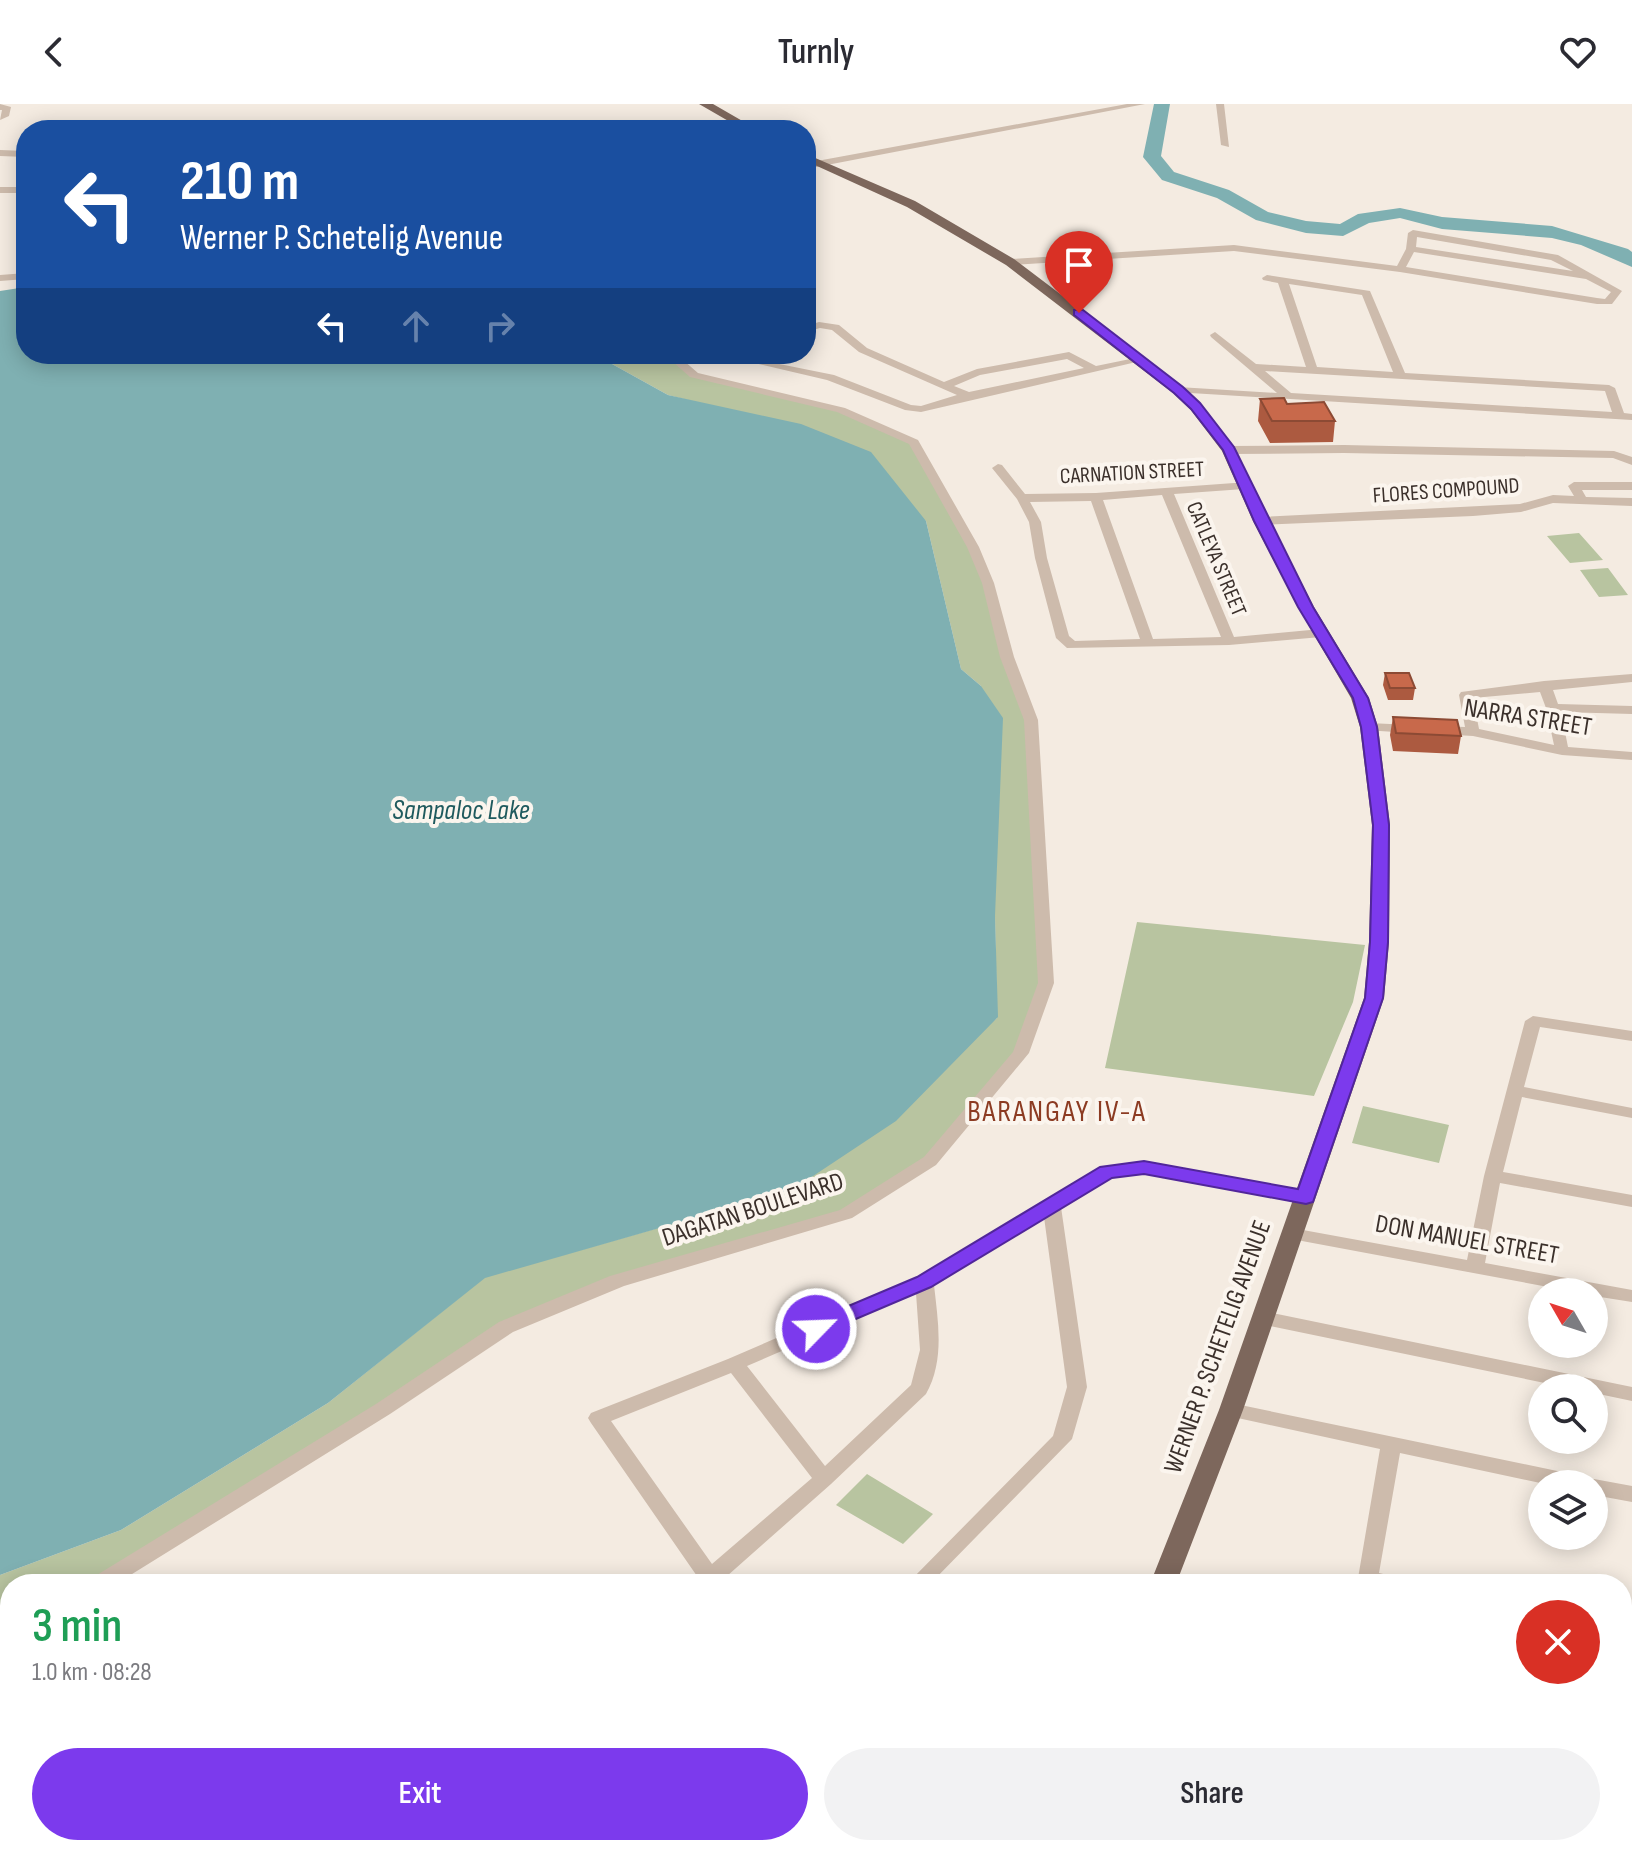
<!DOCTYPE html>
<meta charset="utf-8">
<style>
:root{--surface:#fff;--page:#f2f2f3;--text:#2b2b33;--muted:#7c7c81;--accent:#7c3aed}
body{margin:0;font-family:"Sofia Sans Condensed",sans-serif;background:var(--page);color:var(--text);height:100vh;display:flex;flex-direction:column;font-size:30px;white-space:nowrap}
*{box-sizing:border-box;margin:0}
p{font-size:26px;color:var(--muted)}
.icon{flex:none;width:44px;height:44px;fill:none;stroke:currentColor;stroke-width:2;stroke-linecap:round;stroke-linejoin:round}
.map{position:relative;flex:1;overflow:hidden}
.drawer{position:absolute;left:0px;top:1470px;width:1632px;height:282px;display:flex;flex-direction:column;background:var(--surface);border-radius:32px 32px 0 0;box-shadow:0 4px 20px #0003}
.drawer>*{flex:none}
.top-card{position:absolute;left:16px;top:16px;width:800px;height:244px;border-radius:32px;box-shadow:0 4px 20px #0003;background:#1a4fa0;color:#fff;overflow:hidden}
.needle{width:52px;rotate:309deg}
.tools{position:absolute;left:1528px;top:1174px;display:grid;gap:16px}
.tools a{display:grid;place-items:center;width:80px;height:80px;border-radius:50%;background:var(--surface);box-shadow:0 4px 20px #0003;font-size:40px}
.pin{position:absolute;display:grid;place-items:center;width:68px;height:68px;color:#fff;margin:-82px -34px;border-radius:50% 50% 50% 0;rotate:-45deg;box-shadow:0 0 8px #0007}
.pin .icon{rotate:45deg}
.me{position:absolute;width:88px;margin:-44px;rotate:66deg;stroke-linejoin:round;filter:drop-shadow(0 0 6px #0008)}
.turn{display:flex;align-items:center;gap:28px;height:168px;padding:0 32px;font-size:36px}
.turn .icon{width:104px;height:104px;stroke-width:2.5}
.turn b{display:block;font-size:56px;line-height:68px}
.lanes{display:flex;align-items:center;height:76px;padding:0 32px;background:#0003;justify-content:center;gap:40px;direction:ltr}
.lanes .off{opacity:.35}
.round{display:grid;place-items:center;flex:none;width:84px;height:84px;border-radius:42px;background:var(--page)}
.head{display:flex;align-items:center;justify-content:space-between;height:136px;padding:0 32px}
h1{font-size:48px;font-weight:600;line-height:60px;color:#1e9e55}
.primary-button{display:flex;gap:16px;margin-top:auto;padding:16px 32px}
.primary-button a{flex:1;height:92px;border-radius:48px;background:var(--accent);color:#fff;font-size:32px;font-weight:600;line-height:92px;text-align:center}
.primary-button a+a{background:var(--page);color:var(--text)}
header{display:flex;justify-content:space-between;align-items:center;height:104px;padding:0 32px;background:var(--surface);font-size:36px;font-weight:600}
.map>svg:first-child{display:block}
</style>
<header><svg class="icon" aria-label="back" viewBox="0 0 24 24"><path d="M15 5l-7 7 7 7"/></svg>Turnly<svg class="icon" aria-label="heart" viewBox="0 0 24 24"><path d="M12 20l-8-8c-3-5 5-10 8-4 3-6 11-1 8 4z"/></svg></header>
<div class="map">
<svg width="1632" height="1751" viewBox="0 0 1632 1751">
<rect width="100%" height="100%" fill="#f4ebe1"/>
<path fill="#b8c4a0" d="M594 250H669L695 271 841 306 914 338 973 443 1031 616 1046 879 1021 949 930 1057 846 1110 617 1177 506 1223 96 1480H10V1529L0 1532V1471L121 1426 328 1299 485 1173 792 1086 997 914 995 812 981 582 961 565 926 417 731 307 668 291Z
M1579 429 1603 456 1570 459 1547 432Z
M1608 464 1628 491 1599 493 1580 466Z
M1137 818 1365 841 1353 898 1314 992 1105 964Z
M1363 1002 1449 1021 1439 1059 1352 1039Z
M867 1370 933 1410 903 1440 836 1401Z"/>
<path fill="#7fb0b2" d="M26 183V250H594L668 291 801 320 871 348 926 417 961 565 981 582 1003 614 995 812 998 913 896 1017 792 1086 485 1174 328 1299 121 1426 0 1471V187Z"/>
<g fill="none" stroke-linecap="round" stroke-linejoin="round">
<path fill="#7fb0b2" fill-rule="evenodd" d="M1154 0H1170L1161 52 1174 68 1229 86 1268 108 1306 117 1340 120 1358 110 1400 104 1442 113 1552 122 1628 145 1632 148V163L1581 141 1552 134 1442 125 1400 114 1369 119 1343 132 1306 129 1256 116 1217 94 1162 76 1143 53Z"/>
<path fill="#cdbbac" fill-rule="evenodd" d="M0 0 11 3 9 12 0 16 2 6H0Z
M1127 0H1145L806 65V59Z
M1216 0H1224L1229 43 1221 41Z
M737 15 740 16V20L703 26H681Z
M0 46 26 47V53L0 52Z
M0 83H26V89H0Z
M1413 126 1558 151 1622 187 1612 200H1597L1400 168 1234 147 1010 161 1005 158 1010 155 1234 141 1397 162 1406 145 1408 129ZM1417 133 1551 156 1573 167 1416 143ZM1414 148 1586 175 1611 188 1605 195 1597 194 1406 163Z
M26 169V175L0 177V171Z
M1267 171 1370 187 1405 269 1609 281 1615 284 1624 309 1632 310V316L1174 288V284L1178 283 1277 289 1211 233 1210 231 1215 228 1256 260 1306 263 1278 179 1263 176 1262 174ZM1289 180 1362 191 1393 268 1317 263ZM1265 267 1605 287 1612 308 1291 289Z
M819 218 839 221 867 244 944 278 977 265 1069 248 1096 262 1140 253 1145 256 921 308 905 306 827 276 746 257 744 253 746 250H758L755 255 834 271 911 301 921 302 957 291 859 248 832 226 820 224 806 228V222ZM1067 255 1084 264 969 288 954 282 980 271Z
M664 250H676L698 269 845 304 918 336 979 443 994 479 1014 553 1038 616 1054 879 1029 949 936 1061 852 1114 624 1182 513 1228 390 1310 116 1480H89L92 1474 376 1300 499 1218 610 1172 840 1106 924 1053 1013 948 1038 879 1024 616 1000 553 982 479 967 443 909 340 837 308 690 273Z
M1344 341 1614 347 1632 353V361L1613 354 1344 349 1229 350 1223 346 1229 342Z
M998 360 1002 361 1025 390 1096 389 1248 378V384L1244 385 1174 390 1234 533 1321 525 1328 529 1321 533 1229 541 1067 544 1056 534 1035 454 1029 418 1017 395 992 364ZM1162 391 1221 533 1153 535 1103 396ZM1091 397 1140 535 1075 537 1069 532 1047 454 1041 418 1030 398Z
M1574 378H1632V386H1582L1586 393 1632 394V402L1553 399 1521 408 1473 412 1261 421 1255 417 1261 413 1520 400 1553 391 1574 392 1568 382Z
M1632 570V578L1553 586 1558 600 1632 602V610L1561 608 1568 643 1632 648V656L1562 651 1473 632 1438 630 1431 626 1438 622 1465 623 1459 591 1461 588 1544 577ZM1540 588 1546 604 1554 641 1479 625 1473 594Z
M1369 619 1411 621 1418 625 1411 629 1364 626 1362 623 1364 620Z
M1533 912 1632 927V937L1540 923 1524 983 1632 1004V1014L1522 993 1503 1068 1632 1091V1103L1500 1079 1485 1159 1632 1186V1198L1594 1192V1188H1575L1286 1134 1283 1130 1286 1126 1292 1124 1467 1156 1484 1072 1525 917Z
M1144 1058 1306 1087 1312 1089 1315 1093 1312 1097 1306 1099 1144 1070 1111 1072 1061 1103 1087 1283 1072 1335 930 1480H907L1053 1332 1067 1283 1044 1113 934 1181C938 1218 945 1256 926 1290L831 1380 718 1480H698L699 1475 591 1319 588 1314 591 1309 728 1255 917 1173 1101 1063ZM916 1189 920 1246 911 1281 825 1362 747 1262ZM731 1269 812 1374 712 1460 611 1317Z
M1263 1207 1632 1283V1297L1594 1289V1284H1569L1256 1219 1254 1214 1256 1209Z
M1231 1299 1581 1372 1589 1377 1594 1375 1632 1382V1398L1594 1391V1380H1545L1400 1349 1379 1469 1400 1474 1403 1480H1357L1380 1345 1224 1311 1221 1306 1224 1301Z
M1622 1520 1632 1522V1540L1622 1538Z
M10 1521V1539L0 1542V1524Z
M1622 1656 1632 1658V1676L1622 1674Z
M251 1742H286L278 1751H243Z
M498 1742H523L528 1751H503Z
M1311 1742H1335L1334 1751H1310Z"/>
<path fill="#7d675c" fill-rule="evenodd" d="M699 0H713L758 26H744Z
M806 50 915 97 1014 155 1183 283 1200 299 1236 346 1269 417 1314 503 1369 594 1378 623 1390 721 1389 838 1384 894 1243 1306 1176 1480H1150L1219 1306 1364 894 1369 838 1372 721 1360 623 1351 594 1298 503 1253 417 1222 347 1190 305 1173 289 1006 161 907 103 806 57Z
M1049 1742H1077L1073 1751H1045Z
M1107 1742H1180L1184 1751H1111Z"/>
</g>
<path fill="#ac5a40" d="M1260 295 1287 300 1335 317 1333 338 1270 339 1258 317Z
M1385 569 1415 584 1413 596H1388L1383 581Z
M1393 613 1461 632 1458 650 1393 647 1390 631Z"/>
<path fill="#c8694b" stroke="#8c4a34" stroke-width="2" d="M1284 294 1287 300 1324 298 1335 317H1272L1260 295Z
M1385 569H1409L1415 584H1390Z
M1393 613 1457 616 1461 632 1396 629Z"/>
<path fill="#7c3aed" stroke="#51269a" stroke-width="2" d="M1074 206H1083L1183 283 1200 299 1234 343 1313 503 1368 594 1377 623 1389 721 1388 838 1383 894 1313 1098 1306 1100 1144 1070 1112 1074 931 1183 816 1232 808 1230 805 1225 808 1219 917 1173 1100 1063 1144 1057 1298 1085 1365 894 1370 838 1373 721 1361 623 1353 594 1298 503 1254 417 1223 346 1191 305 1174 289 1074 211Z"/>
<g text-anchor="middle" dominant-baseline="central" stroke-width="8" stroke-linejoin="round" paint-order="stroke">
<g font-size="22" fill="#3b302b" stroke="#fbf5ee">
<text transform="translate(1132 369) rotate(-3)">CARNATION STREET</text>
<text transform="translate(1446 387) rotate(-4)">FLORES COMPOUND</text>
<text transform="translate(1216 455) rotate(67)">CATLEYA STREET</text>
</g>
<g font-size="26" fill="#3b302b" stroke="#fbf5ee">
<text transform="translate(1528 614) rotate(9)">NARRA STREET</text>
<text transform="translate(753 1106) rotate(-18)">DAGATAN BOULEVARD</text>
<text transform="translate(1467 1136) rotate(10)">DON MANUEL STREET</text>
<text transform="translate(1218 1243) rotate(-70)">WERNER P. SCHETELIG AVENUE</text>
</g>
<g font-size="28" font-style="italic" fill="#1f5a5e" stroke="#fbf5ee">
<text x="461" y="706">Sampaloc Lake</text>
</g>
<g font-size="30" letter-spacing="2" fill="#8c3b22" stroke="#fbf5ee">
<text x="1057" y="1008">BARANGAY IV-A</text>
</g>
</g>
</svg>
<div class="tools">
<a><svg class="needle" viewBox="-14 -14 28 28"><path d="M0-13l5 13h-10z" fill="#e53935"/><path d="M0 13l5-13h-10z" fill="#7c7c81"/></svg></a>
<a><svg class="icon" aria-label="search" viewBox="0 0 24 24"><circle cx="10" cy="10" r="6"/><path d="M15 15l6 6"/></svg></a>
<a><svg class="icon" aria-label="layers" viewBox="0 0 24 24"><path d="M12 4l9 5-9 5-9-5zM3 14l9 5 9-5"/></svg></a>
</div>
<div class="pin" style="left:1079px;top:209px;background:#d93025"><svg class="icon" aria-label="arrive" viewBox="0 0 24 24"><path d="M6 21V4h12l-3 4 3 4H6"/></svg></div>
<svg class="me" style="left:816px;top:1225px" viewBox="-20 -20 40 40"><circle r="17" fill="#7c3aed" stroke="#fff" stroke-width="3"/><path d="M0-11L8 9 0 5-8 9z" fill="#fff"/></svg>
<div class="top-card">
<div class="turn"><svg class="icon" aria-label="left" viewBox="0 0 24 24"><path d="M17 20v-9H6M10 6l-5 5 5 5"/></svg><div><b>210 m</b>Werner P. Schetelig Avenue</div></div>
<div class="lanes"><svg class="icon" aria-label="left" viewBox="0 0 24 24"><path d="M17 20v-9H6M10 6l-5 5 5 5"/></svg><svg class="icon off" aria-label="ahead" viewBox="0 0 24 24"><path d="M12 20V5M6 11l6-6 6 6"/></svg><svg class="icon off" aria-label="right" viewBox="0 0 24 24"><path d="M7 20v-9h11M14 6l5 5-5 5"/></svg></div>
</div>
<section class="drawer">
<div class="head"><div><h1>3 min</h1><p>1.0 km · 08:28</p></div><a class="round" style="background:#d93025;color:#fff"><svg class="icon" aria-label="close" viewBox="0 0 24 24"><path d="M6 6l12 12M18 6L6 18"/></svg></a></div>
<div class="primary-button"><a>Exit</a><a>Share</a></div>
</section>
</div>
